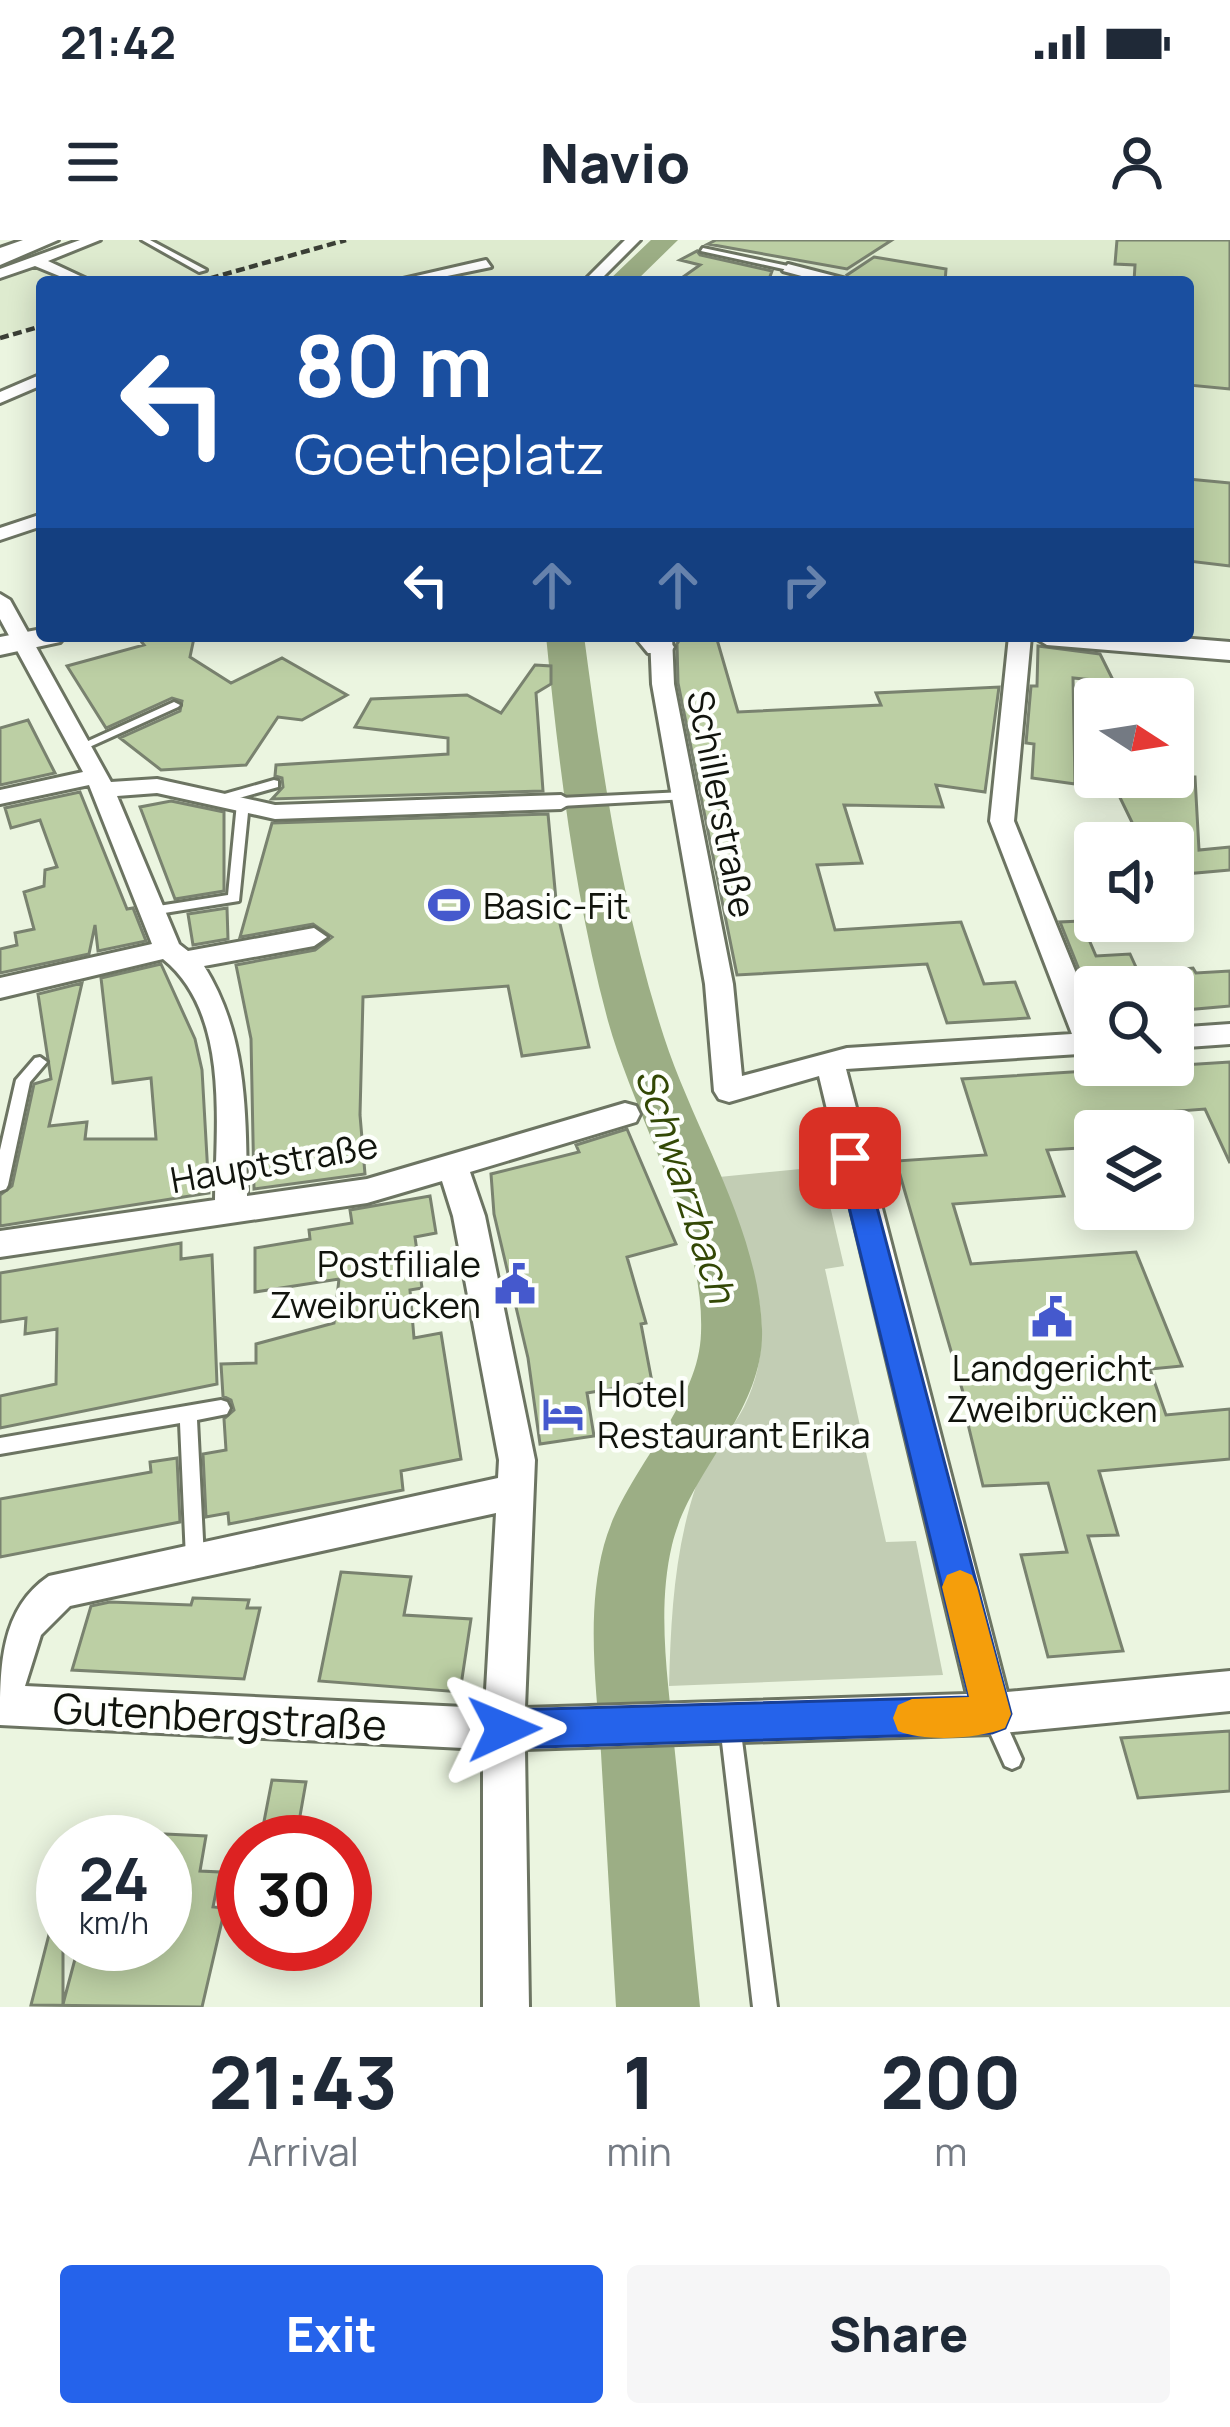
<!DOCTYPE html>
<meta charset="utf-8">
<style>
:root{--surface:#fff;--page:#f6f6f7;--text:#1f2937;--muted:#747a83;--accent:#2563eb}
body{margin:0;font-family:Manrope,sans-serif;background:var(--page);color:var(--text);height:100vh;display:flex;flex-direction:column;font-size:45px;white-space:nowrap}
*{box-sizing:border-box;margin:0}
p{font-size:39px;color:var(--muted)}
.icon{flex:none;width:66px;height:66px;fill:none;stroke:currentColor;stroke-width:2;stroke-linecap:round;stroke-linejoin:round}
.map{position:relative;height:1767px;overflow:hidden}
.details{display:flex;flex-direction:column;background:var(--surface);flex:1}
.details>*{flex:none}
.banner{position:absolute;left:36px;top:36px;width:1158px;height:366px;border-radius:12px;box-shadow:0 6px 30px #0003;background:#1a4fa0;color:#fff;overflow:hidden}
.needle{width:78px;rotate:102deg}
.controls{position:absolute;left:1074px;top:438px;display:grid;gap:24px}
.controls a{display:grid;place-items:center;width:120px;height:120px;border-radius:12px;background:var(--surface);box-shadow:0 6px 30px #0003;font-size:60px}
.speed{position:absolute;left:36px;top:1575px;display:flex;gap:24px;font-size:60px;font-weight:700;text-align:center}
.speed>*{display:grid;place-content:center;width:156px;height:156px;border-radius:50%;background:var(--surface);box-shadow:0 6px 30px #0003;line-height:1}
.speed small{font-size:30px;font-weight:400}
.speed .limit{border:18px solid #d22;background:#fff;color:#111}
.pin{position:absolute;display:grid;place-items:center;width:102px;height:102px;color:#fff;margin:-51px;border-radius:24px;box-shadow:0 6px 18px #0006}
.me{position:absolute;width:132px;margin:-66px;rotate:89deg;stroke-linejoin:round;filter:drop-shadow(0 0 9px #0008)}
.turn{display:flex;align-items:center;gap:42px;height:252px;padding:0 60px;font-size:54px}
.turn .icon{width:156px;height:156px;stroke-width:2.5}
.turn b{display:block;font-size:84px;line-height:102px}
.lanes{display:flex;align-items:center;height:114px;padding:0 60px;background:#0003;justify-content:center;gap:60px;direction:ltr}
.lanes .off{opacity:.35}
.eta{display:flex;justify-content:space-evenly;align-items:center;height:204px;text-align:center}
.eta b{font-size:72px;font-weight:800;line-height:84px}
.cta{display:flex;gap:24px;margin-top:auto;padding:24px 60px}
.cta a{flex:1;height:138px;border-radius:12px;background:var(--accent);color:#fff;font-size:48px;font-weight:800;line-height:138px;text-align:center}
.cta a+a{background:var(--page);color:var(--text)}
.status{display:flex;justify-content:space-between;align-items:center;height:84px;padding:0 60px;background:var(--surface);direction:ltr}
.status svg{height:33px;fill:currentColor}
header{display:flex;justify-content:space-between;align-items:center;height:156px;padding:0 60px;background:var(--surface);font-size:54px;font-weight:800}
.map>svg:first-child{display:block}
</style>
<div class="status"><b>21:42</b><svg viewBox="0 0 49 12"><path d="M0 12V9h3v3zM5 12V6h3v6zM10 12V3h3v9zM15 12V0h3v12zM26 1h20v11H26zM47 4h2v5h-2z"/></svg></div>
<header><svg class="icon" aria-label="menu" viewBox="0 0 24 24"><path d="M4 6h16M4 12h16M4 18h16"/></svg>Navio<svg class="icon" aria-label="person" viewBox="0 0 24 24"><circle cx="12" cy="8" r="4"/><path d="M4 21q1-7 8-7t8 7"/></svg></header>
<div class="map">
<svg width="1230" height="1767" viewBox="0 0 1230 1767">
<rect width="100%" height="100%" fill="#ebf5e0"/>
<path fill="#deebcf" d="M75 0H640L597 42H42V84L0 96V26Z
M809 0H1230V402L1142 396H1188V42H790Z"/>
<path fill="#c2cdb4" d="M821 927 844 1026 825 1029 886 1302 916 1301 943 1435 669 1446C671 1377 674 1312 696 1246 706 1217 730 1194 744 1167 784 1085 747 1015 719 937Z"/>
<g fill="none" stroke-linecap="round" stroke-linejoin="round">
<path fill="#9cae85" fill-rule="evenodd" d="M651 0H678L635 42H607Z
M546 396H584C602 531 622 667 664 797 695 892 758 987 762 1089 765 1171 690 1229 672 1305 656 1373 669 1445 675 1513 684 1598 691 1682 700 1767H616C611 1682 606 1598 601 1513 596 1445 586 1372 604 1305 624 1231 699 1167 701 1093 705 992 635 878 608 781 574 655 559 525 546 396Z"/>
</g>
<path fill="#bccfa4" stroke="#79826f" stroke-width="3" d="M716 0H892L847 29 708 4Z
M1117 0H1230V149L1188 145V42H1134L1135 25 1115 24Z
M697 11 700 15 772 31 768 42H676L700 25 680 20Z
M874 17 946 29 945 42H852L847 35Z
M1188 239 1230 243V326L1188 321Z
M682 396H716L738 472 881 465 876 453 999 447 985 552 936 545 943 567 844 565 862 623 817 625 835 690 961 682 984 744 1015 742 1029 778 947 783 927 724 737 735 678 443 677 404Z
M194 398 190 417 231 443 282 418 347 455 302 480 278 477 246 525 161 530 120 498 180 471 182 461 172 458 106 488 67 426 144 405 140 400Z
M1038 406 1100 414 1114 442 1073 438 1075 544 1032 538 1034 504 1026 503 1031 446H1037Z
M535 425 551 426V444L536 453 543 551 272 559 283 547 282 538 275 536 276 525 448 514V498L355 487 371 459 467 455 501 473Z
M28 480 55 533 0 545V488Z
M1110 537H1195L1199 610 1230 607V630L1173 635V603H1142Z
M80 552 127 669 133 668 146 701 98 711 95 685 89 714 0 733V709L17 705 15 693 34 689 24 652 44 646 45 630 57 627 40 580 11 588 5 568Z
M171 561 224 572V651L175 659 140 567Z
M548 574 557 671 589 807 522 816 508 746 363 757 360 875 365 934 254 949 251 799 236 725 315 710 332 697 313 684 240 697 272 583Z
M227 668 228 699 193 705 188 674Z
M1081 681 1096 716 1130 714 1145 747H1086L1060 682Z
M161 724 195 799 202 830 209 953 0 986V955L12 946 34 844 51 839 38 754 82 743 49 886 87 882 85 899H156L151 838 113 843 101 738Z
M1193 728 1196 733 1230 731V766L1173 771V730Z
M1230 822V923L1205 869 1139 874 1147 891H1095V907L1047 910 1064 956 953 964 971 1024 1136 1012 1182 1126 1150 1129 1166 1175 1230 1169V1219L1099 1231 1118 1295 1088 1296 1123 1411 1048 1417 1021 1315 1067 1312 1048 1243 983 1246 967 1180H971L896 921 986 915 962 839Z
M627 889 676 1004 627 1017 646 1083 641 1084 652 1142 587 1153 594 1196 540 1204 528 1118 494 974 491 934 579 912 576 905Z
M430 956 436 993 415 997 422 1048 410 1050 414 1098 441 1093 461 1219 401 1231 403 1250 229 1284 228 1273 206 1277 203 1214 226 1210 224 1179 234 1170 231 1160 223 1156 221 1124 256 1123V1104L334 1083 339 1039 255 1052V1008L310 999 309 990 352 983 350 970Z
M181 1003V1019L212 1015 217 1144 0 1188V1156L56 1144 57 1089 25 1094 26 1078 0 1082V1033Z
M177 1218 180 1282 0 1317V1259L151 1232 150 1222Z
M341 1332 411 1337 404 1375 471 1379 460 1452 319 1441Z
M193 1358 249 1360 247 1368H260L244 1439 72 1430 91 1366 110 1362 191 1365Z
M1230 1491V1551L1138 1558 1121 1498Z
M272 1540 306 1542 297 1593 262 1592Z
M165 1594 206 1596 200 1631 220 1632 213 1667 225 1668 202 1767 31 1765 55 1671 63 1672V1764L79 1704H165Z"/>
<g fill="none" stroke-linecap="round" stroke-linejoin="round">
<g stroke="#6c7462" stroke-width="6">
<path id="lane" d="M142 0H150L206 30 199 32Z
M703 8 788 26 792 28 788 30 701 11Z
M174 462 180 465 178 467 85 509H77L75 507Z
M274 540 278 541V547L225 562 219 558 221 555Z
M683 552 687 553V559L561 566 555 562 561 558Z
M243 559 249 563 239 661 152 675 147 674 145 671 152 667 228 655 237 563Z
M40 817 47 822 30 842 8 945 6 949 0 951V910L16 840 35 818Z
M221 1160 227 1162 230 1168 227 1174 197 1180 204 1319 202 1325 195 1328 188 1325 186 1319 180 1183 0 1214V1198Z
M993 1467 1000 1470 1022 1519 1019 1526 1012 1529 1005 1526 983 1477 986 1470Z
M730 1475 737 1478 740 1485 777 1767H753L720 1485 723 1478Z"/>
</g>
<g stroke="#6c7462" stroke-width="6">
<path id="street" d="M80 0H100L48 21 93 42H74L35 26 0 38V29Z
M625 0H640L598 42H583Z
M486 20 491 27 418 42H390Z
M788 24 846 39 848 42H824L783 31Z
M42 134V145L0 163V152Z
M42 274V286L0 300V288Z
M0 354 10 360 111 542 157 539 275 565 561 555 573 562 561 569 275 579 157 553 117 556 179 704 188 711 314 688 327 697 314 706 204 726C248 796 246 876 247 956L367 939 625 863 636 866 640 874 636 882 470 932 485 976 535 1220 525 1468 967 1454 819 836 729 862 719 859 714 851 705 744 652 444 650 396H672L674 444 733 744 742 836 847 808 1072 794 990 581 1009 396H1031L1014 581 1095 780V813L846 829 1007 1452 1230 1431V1471L992 1494 525 1509 529 1767H483V1509L0 1485C0 1427 0 1369 49 1336L498 1238 499 1220 453 976 442 941 367 963 0 1017V991L215 960C216 883 230 773 163 719L0 758V738L152 704 89 545 0 564V550L83 532 0 379ZM496 1273 485 1468 25 1446 41 1395 70 1366Z
M1230 784V804L1173 808V788Z"/>
</g>
<g stroke="#6c7462" stroke-width="6">
<path id="secondary" d="M42 389V396H65L60 402 0 415V397Z
M634 396H665L674 407 670 413H648Z
M1032 396H1156L1230 402V420L1047 405Z"/>
</g>
<g stroke="#6c7462" stroke-width="6">
<path id="highway" d="M23 0H58L0 25V8Z"/>
</g>
<use href="#lane" fill="#fff" fill-rule="evenodd"/>
<use href="#street" fill="#fff" fill-rule="evenodd"/>
<use href="#secondary" fill="#fff" fill-rule="evenodd"/>
<use href="#highway" fill="#fff" fill-rule="evenodd"/>
<path stroke="#3b3f36" stroke-width="4.5" stroke-dasharray="9 4.5" stroke-linecap="butt" d="M197 42 346 0
M0 98 42 86"/>
</g>
<path fill="#2563eb" stroke="#184099" stroke-width="3" d="M850 907 864 918 1011 1474 1005 1488 992 1493 504 1508 491 1502 486 1489 491 1476 504 1470 969 1457 837 918Z"/>
<path fill="#f59e0b" d="M960 1330 972 1335 977 1347 1011 1474 1005 1488C979 1499 925 1502 898 1491L893 1478 898 1465 912 1459 969 1457 942 1347 947 1335Z"/>
<defs>
<g id="stadium-bare" transform="scale(3.24)"><path d="M0-5a6.5 5 0 1 0 0 10a6.5 5 0 1 0 0-10ZM-3.5-1.8h7v3.6h-7Z" fill="#4559cd" stroke="#fdfffb" stroke-width="2.5" paint-order="stroke"/></g>
<g id="civic-bare" transform="scale(3.24)"><path d="M-.6-6.5H3V-4.5H.6V-3L4-1V1h2V6H-6V1h2V-1L-.6-3ZM-1.2 2.5V6h2.4V2.5Z" fill="#4559cd" stroke="#fdfffb" stroke-width="2.5" paint-order="stroke"/></g>
<g id="hotel-bare" transform="scale(3.24)"><path d="M-6-4.5h1.5V1H6V5H4.5V3h-9V5H-6ZM-4 0a1.8 1.8 0 1 1 3.6 0ZM.5 0V-2.5h3Q6-2.5 6 0Z" fill="#4559cd" stroke="#fdfffb" stroke-width="2.5" paint-order="stroke"/></g>
</defs>
<g fill-rule="evenodd">
<use href="#stadium-bare" x="449" y="665"/>
<use href="#civic-bare" x="515" y="1044"/>
<use href="#civic-bare" x="1052" y="1077"/>
<use href="#hotel-bare" x="563" y="1174"/>
</g>
<g text-anchor="middle" dominant-baseline="central" stroke-width="9" stroke-linejoin="round" paint-order="stroke">
<g font-size="36" fill="#11140d" stroke="#fdfffb">
<text transform="translate(722 564) rotate(79)">Schillerstraße</text>
<text transform="translate(274 922) rotate(-10)">Hauptstraße</text>
</g>
<g font-size="36" fill="#11140d" stroke="#fdfffb" text-anchor="start">
<text x="483" y="665">Basic-Fit</text>
<text x="481" y="1023" text-anchor="end">Postfiliale<tspan x="481" dy="41">Zweibrücken</tspan></text>
<text x="1052" y="1127" text-anchor="middle">Landgericht<tspan x="1052" dy="41">Zweibrücken</tspan></text>
<text x="597" y="1153">Hotel<tspan x="597" dy="41">Restaurant Erika</tspan></text>
</g>
<g font-size="39" font-style="italic" fill="#334805" stroke="#fdfffb">
<text transform="translate(687 945) rotate(72)">Schwarzbach</text>
</g>
<g font-size="42" fill="#11140d" stroke="#fdfffb">
<text transform="translate(220 1476) rotate(3)">Gutenbergstraße</text>
</g>
</g>
</svg>
<div class="controls">
<a><svg class="needle" viewBox="-14 -14 28 28"><path d="M0-13l5 13h-10z" fill="#e53935"/><path d="M0 13l5-13h-10z" fill="#747a83"/></svg></a>
<a><svg class="icon" aria-label="sound" viewBox="0 0 24 24"><path d="M4 9h4l5-4v14l-5-4H4zM17 9q2 3 0 6"/></svg></a>
<a><svg class="icon" aria-label="search" viewBox="0 0 24 24"><circle cx="10" cy="10" r="6"/><path d="M15 15l6 6"/></svg></a>
<a><svg class="icon" aria-label="layers" viewBox="0 0 24 24"><path d="M12 4l9 5-9 5-9-5zM3 14l9 5 9-5"/></svg></a>
</div>
<div class="speed"><div>24<small>km/h</small></div><div class="limit">30</div></div>
<div class="pin" style="left:850px;top:918px;background:#d93025"><svg class="icon" aria-label="arrive" viewBox="0 0 24 24"><path d="M6 21V4h12l-3 4 3 4H6"/></svg></div>
<svg class="me" style="left:504px;top:1489px" viewBox="-20 -20 40 40"><path d="M0-17L14 15 0 8-14 15z" fill="#2563eb" stroke="#fff" stroke-width="4"/></svg>
<div class="banner">
<div class="turn"><svg class="icon" aria-label="left" viewBox="0 0 24 24"><path d="M17 20v-9H6M10 6l-5 5 5 5"/></svg><div><b>80 m</b>Goetheplatz</div></div>
<div class="lanes"><svg class="icon" aria-label="left" viewBox="0 0 24 24"><path d="M17 20v-9H6M10 6l-5 5 5 5"/></svg><svg class="icon off" aria-label="ahead" viewBox="0 0 24 24"><path d="M12 20V5M6 11l6-6 6 6"/></svg><svg class="icon off" aria-label="ahead" viewBox="0 0 24 24"><path d="M12 20V5M6 11l6-6 6 6"/></svg><svg class="icon off" aria-label="right" viewBox="0 0 24 24"><path d="M7 20v-9h11M14 6l5 5-5 5"/></svg></div>
</div>
</div>
<section class="details">
<div class="eta">
<div><b>21:43</b><p>Arrival</p></div>
<div><b>1</b><p>min</p></div>
<div><b>200</b><p>m</p></div>
</div>
<div class="cta"><a>Exit</a><a>Share</a></div>
</section>
